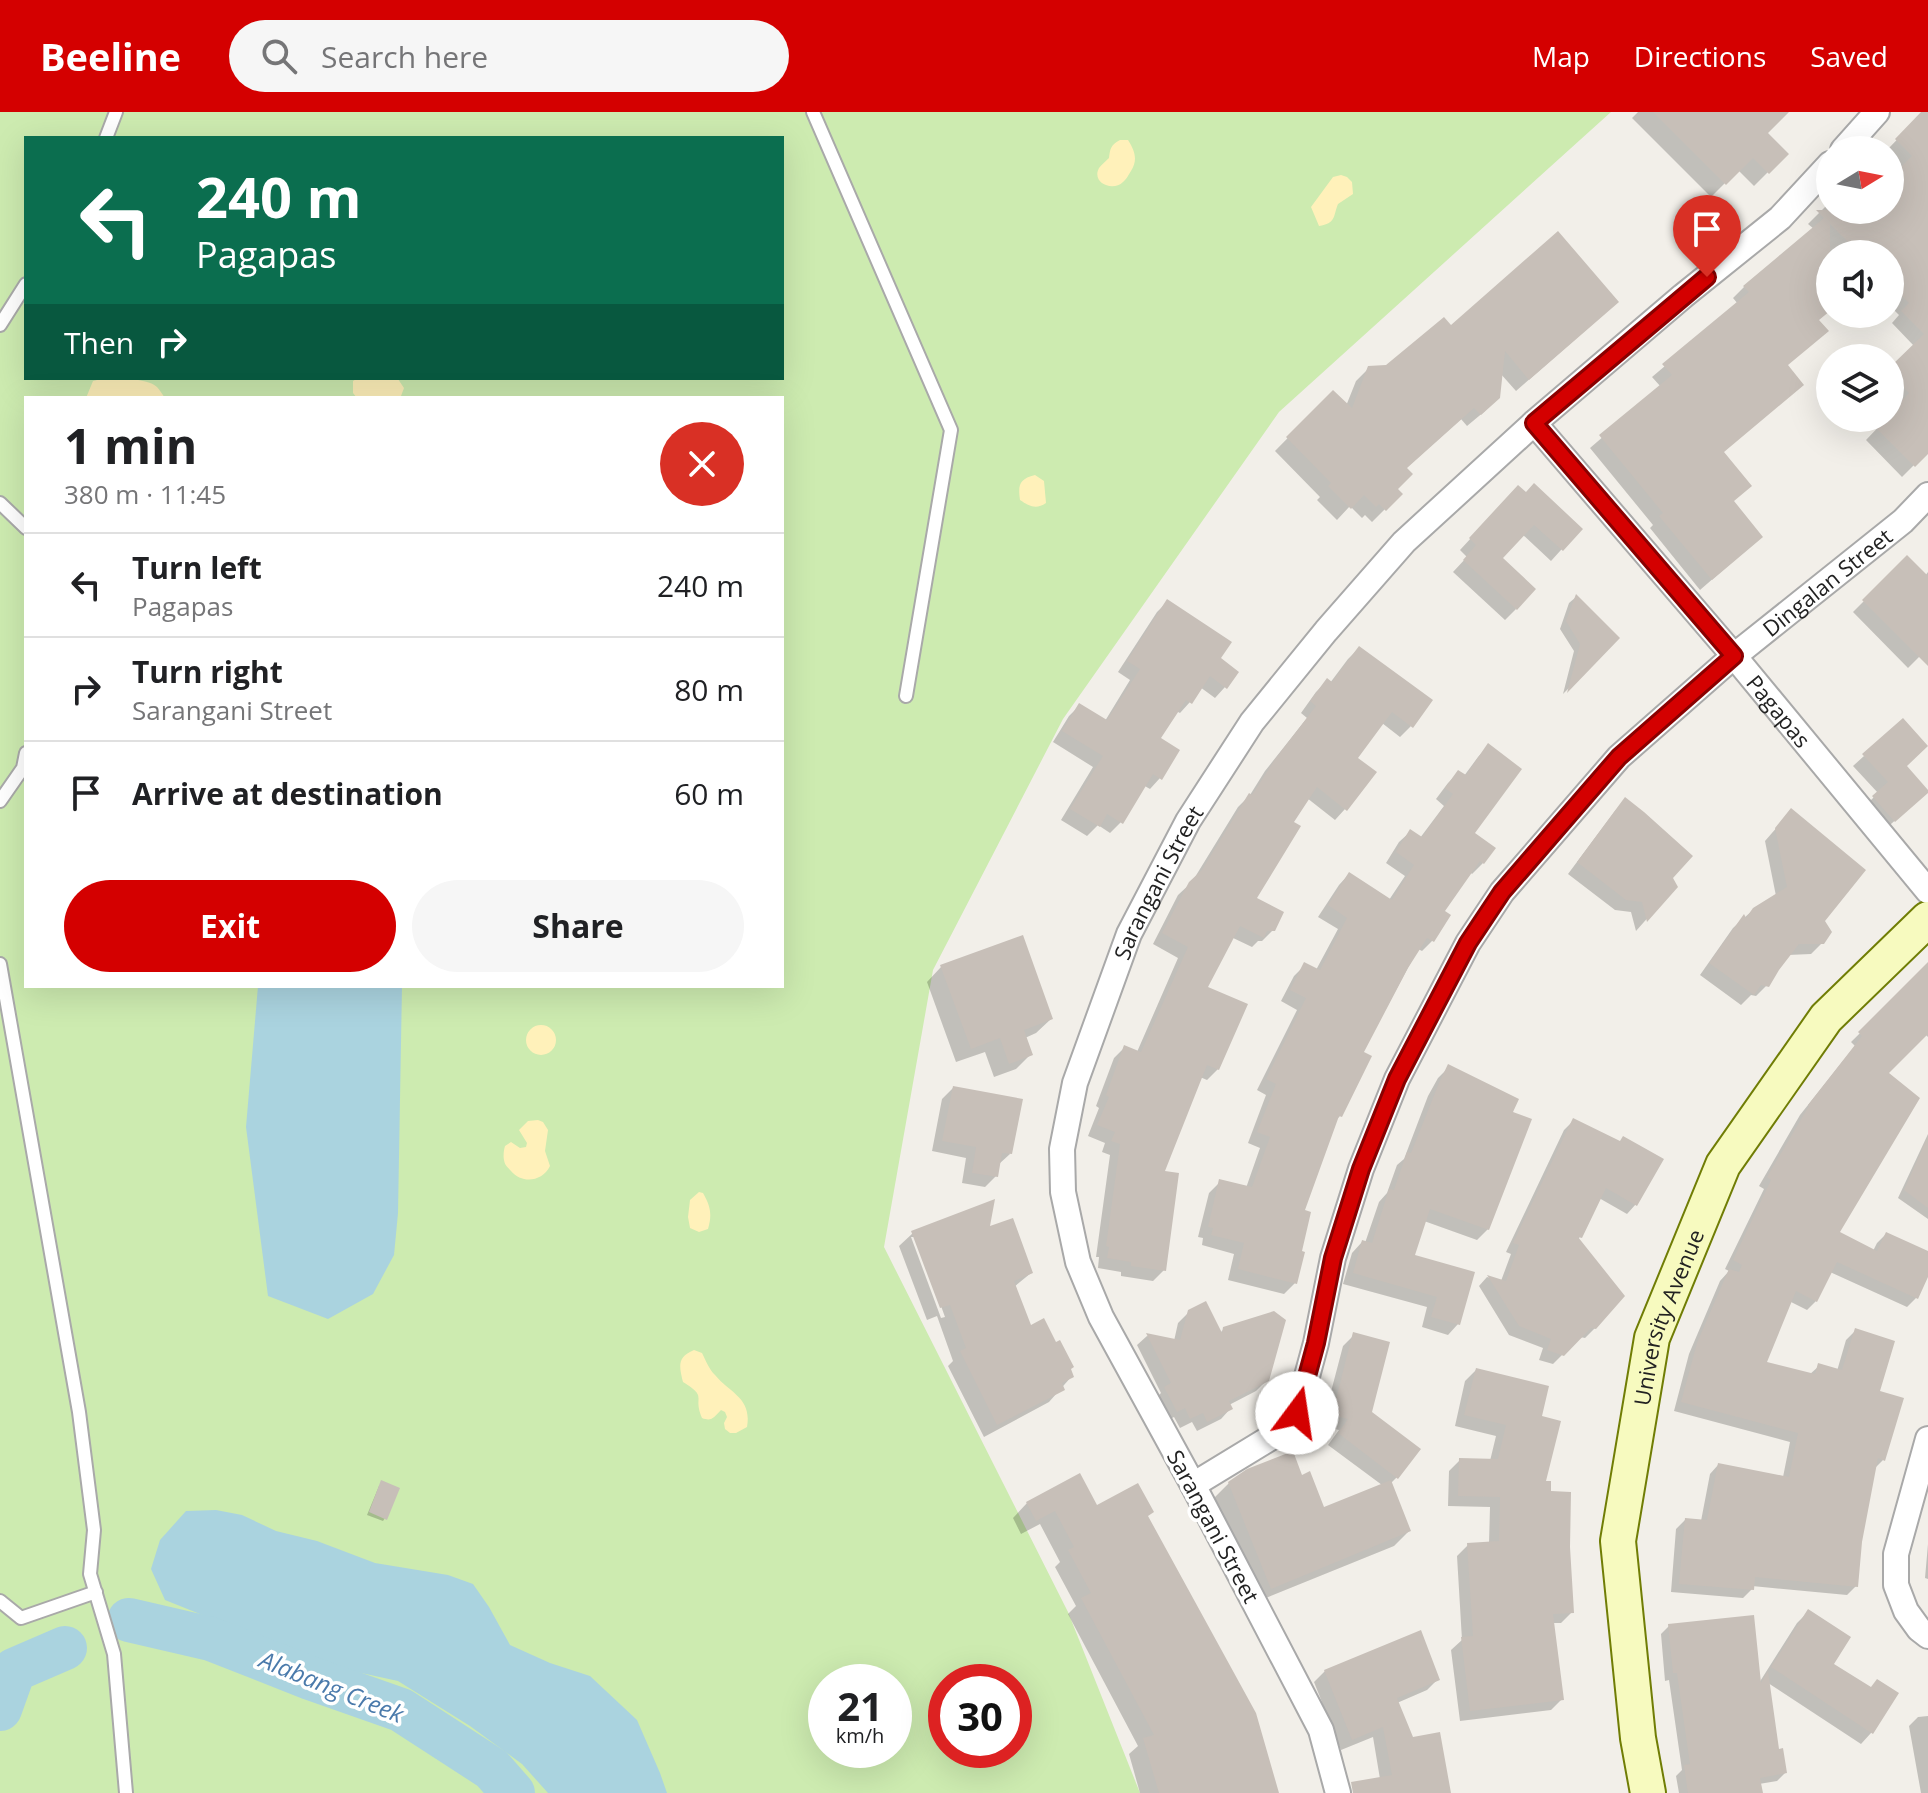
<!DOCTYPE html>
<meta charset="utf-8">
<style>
:root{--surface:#fff;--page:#f6f6f6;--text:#202124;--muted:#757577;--line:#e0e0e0;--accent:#d40000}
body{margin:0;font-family:"Open Sans",sans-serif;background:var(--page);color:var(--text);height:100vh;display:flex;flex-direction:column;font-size:30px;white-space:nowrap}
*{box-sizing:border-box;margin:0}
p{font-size:26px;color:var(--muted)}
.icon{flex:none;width:44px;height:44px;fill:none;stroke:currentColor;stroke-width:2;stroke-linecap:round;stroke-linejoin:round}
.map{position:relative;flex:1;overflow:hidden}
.details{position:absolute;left:24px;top:284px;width:760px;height:592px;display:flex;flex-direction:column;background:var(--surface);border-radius:0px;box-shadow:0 8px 32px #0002}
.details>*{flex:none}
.hud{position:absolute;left:24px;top:24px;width:760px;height:244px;border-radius:0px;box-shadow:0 8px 32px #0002;background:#0b6e4f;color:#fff;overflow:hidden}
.needle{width:52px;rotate:80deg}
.buttons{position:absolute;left:1816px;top:24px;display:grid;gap:16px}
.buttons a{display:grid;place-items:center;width:88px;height:88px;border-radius:50%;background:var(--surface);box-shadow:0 8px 32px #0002;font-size:40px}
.speed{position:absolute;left:808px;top:1552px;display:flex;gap:16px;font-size:40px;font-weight:700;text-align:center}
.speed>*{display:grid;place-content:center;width:104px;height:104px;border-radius:50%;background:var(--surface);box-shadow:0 8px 32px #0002;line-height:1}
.speed small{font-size:20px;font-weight:400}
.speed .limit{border:12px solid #d22;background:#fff;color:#111}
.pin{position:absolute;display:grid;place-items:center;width:68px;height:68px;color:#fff;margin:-82px -34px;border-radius:50% 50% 50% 0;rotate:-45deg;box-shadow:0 0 8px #0007}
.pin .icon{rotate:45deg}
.me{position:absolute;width:88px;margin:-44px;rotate:14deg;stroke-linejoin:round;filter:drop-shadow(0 0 6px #0008)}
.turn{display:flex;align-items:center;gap:28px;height:168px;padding:0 40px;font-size:36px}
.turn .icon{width:104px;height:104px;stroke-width:2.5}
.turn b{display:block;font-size:56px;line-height:68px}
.then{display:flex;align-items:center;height:76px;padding:0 40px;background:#0003;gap:16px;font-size:30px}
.round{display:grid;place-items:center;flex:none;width:84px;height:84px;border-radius:42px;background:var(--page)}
.headline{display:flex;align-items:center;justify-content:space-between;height:136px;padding:0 40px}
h1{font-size:48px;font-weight:700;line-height:60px}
.button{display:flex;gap:16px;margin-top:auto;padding:16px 40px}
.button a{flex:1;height:92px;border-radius:48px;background:var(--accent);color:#fff;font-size:32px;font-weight:700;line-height:92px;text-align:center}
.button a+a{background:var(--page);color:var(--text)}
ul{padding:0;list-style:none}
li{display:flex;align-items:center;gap:24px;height:104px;padding:0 40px;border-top:2px solid var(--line)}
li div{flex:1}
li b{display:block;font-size:30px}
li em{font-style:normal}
header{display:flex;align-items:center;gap:48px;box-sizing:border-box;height:112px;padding:0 40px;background:var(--accent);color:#fff}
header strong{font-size:38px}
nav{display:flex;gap:44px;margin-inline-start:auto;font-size:28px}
.search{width:560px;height:72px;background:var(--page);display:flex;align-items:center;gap:20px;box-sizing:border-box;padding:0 28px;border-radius:44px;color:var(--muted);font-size:30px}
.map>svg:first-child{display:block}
</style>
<header>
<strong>Beeline</strong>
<div class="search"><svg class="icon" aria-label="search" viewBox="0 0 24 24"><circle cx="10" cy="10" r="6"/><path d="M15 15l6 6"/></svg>Search here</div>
<nav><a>Map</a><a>Directions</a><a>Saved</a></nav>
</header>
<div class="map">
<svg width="1928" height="1681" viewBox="0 0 1928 1681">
<rect width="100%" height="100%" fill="#f2efe9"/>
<path fill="#cdebb0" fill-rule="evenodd" d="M0 0H1611L1279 300 1063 607 933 858 884 1135 1068 1500 1140 1681H0ZM26 26H782V266H26ZM26 286H782V874H26ZM826 1570H894V1638H826ZM946 1570H1014V1638H946Z"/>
<path fill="#fff1ba" d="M1120 28H1128C1135 39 1138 48 1131 59 1129 62 1126 68 1123 70 1113 80 1091 71 1099 56 1102 52 1106 49 1109 46 1110 36 1111 33 1120 28Z
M1341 63 1347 65 1352 70 1353 82 1338 92C1333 105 1336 111 1319 114L1311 95 1333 65Z
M105 266C120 268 146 265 157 275 160 278 162 282 165 286H86L93 269Z
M358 266H376L379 268 398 267 404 276 401 284 395 286H357L353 281V269Z
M1035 363 1044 369 1046 391C1036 398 1029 394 1020 388 1018 373 1019 367 1035 363Z
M526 928a15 15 0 1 1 30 0a15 15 0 1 1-30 0Z
M538 1008 543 1010 548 1018 545 1039 550 1054C542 1070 522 1072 511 1059 507 1054 505 1054 504 1048 503 1044 504 1037 505 1034L511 1030 520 1036 526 1035 527 1031 519 1018 528 1009Z
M699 1080 703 1081C711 1095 712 1103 708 1117L699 1120 690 1116 688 1105 690 1088Z
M694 1238 702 1241C706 1249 709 1257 715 1263 731 1282 752 1286 747 1315L736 1321H730L725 1317 724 1311 727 1305 725 1300 721 1298C714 1305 712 1310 702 1306 692 1283 709 1286 683 1270 679 1254 677 1245 694 1238Z"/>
<path fill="#aad3df" d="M258 874H402L398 1101 394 1143 373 1182 328 1207 268 1184 246 1015Z
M216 1398 242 1403 276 1419 317 1429 375 1451 448 1463 473 1472 489 1495 510 1533 550 1551 590 1564 637 1608 660 1661 667 1681H548L522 1652 470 1614 398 1569 329 1554 165 1488 151 1457 160 1428 186 1399Z"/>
<path fill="#0003" fill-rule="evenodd" d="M1638 0H1787L1765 21 1786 42 1754 74 1738 58 1711 85 1632 6Z
M1921 3 1928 10V339L1902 365 1866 328 1887 306H1890V303L1899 294 1890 284V258L1914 234 1892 211 1899 203 1890 194V142H1830V198L1817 209 1722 341 1732 390 1761 425 1700 478 1650 416 1653 413 1590 336 1661 275 1652 265 1738 192 1733 186 1744 175 1814 117 1808 112 1830 90V98H1890V69L1903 56 1890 44V38H1887Z
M1604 202 1516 279 1500 261 1485 299 1467 314 1461 307 1405 357 1395 377 1400 382 1372 410 1365 403 1362 406 1350 394 1337 408 1317 388 1320 385 1275 339 1333 280 1346 294 1356 269 1369 256 1386 255 1450 215Z
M1508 386 1580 417 1551 449 1522 422 1500 446 1516 497 1505 508 1453 460 1467 445 1460 438Z
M1907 446 1925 464 1928 460V536L1908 556 1853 500Z
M1576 485 1618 526 1563 582 1574 539 1560 517 1569 491Z
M1167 490 1219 547 1225 575 1215 586 1200 575 1190 590 1180 601 1176 599 1158 627 1160 666 1150 677 1143 673 1121 710 1110 721 1098 713 1087 724 1061 708 1093 655 1053 630 1069 604 1080 593 1105 609 1130 568 1118 560 1157 500Z
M1359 536 1411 614 1400 625 1382 611 1356 646 1345 697 1335 708 1307 686 1291 710 1254 787 1273 818 1262 829H1258L1252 835 1231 825 1205 876 1218 957 1207 968 1200 965 1162 1060 1164 1158 1153 1169 1121 1164V1160L1098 1156 1099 1145H1096L1110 1043 1102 1040 1105 1031 1088 1024 1099 996 1096 994 1114 946 1125 935 1137 940 1178 846 1153 832 1178 783 1192 770 1238 695 1250 683 1265 659 1307 606 1301 601 1316 580 1327 569 1330 571 1348 547Z
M1488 634 1473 722 1483 751 1472 762 1470 760 1442 800 1432 829 1422 839 1418 837 1362 941 1340 1004 1335 1009 1302 1100 1295 1171 1284 1182 1228 1168 1234 1142 1202 1133 1203 1126 1198 1125 1209 1081 1220 1070 1246 1076 1260 1036 1248 1031 1266 983 1257 978 1297 898 1281 889 1294 864 1305 853 1316 858 1338 817 1318 805 1339 773 1349 762 1389 788 1405 764 1386 751 1399 730 1410 720 1420 726 1444 694 1436 687 1448 671 1459 660 1464 664 1478 645Z
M1864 644 1904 655 1916 690 1883 719 1863 696 1878 681 1853 654Z
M1625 688 1675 775 1636 819 1631 800 1615 798 1568 762 1615 699Z
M1791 699 1822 809 1823 830 1811 842 1788 843 1767 873 1756 884 1751 883 1741 893 1700 863 1733 816 1754 797 1776 784 1765 729Z
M941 855 1051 907 1036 921 1025 926 1031 942 1016 957 994 965 985 940 956 950 927 870Z
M1927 855 1928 925 1925 922 1886 961 1837 1121 1873 1139 1877 1131 1886 1122 1928 1141V1160L1916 1186 1907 1195 1830 1160 1816 1189 1807 1198 1789 1189 1765 1251 1809 1263 1819 1254 1837 1259 1846 1228 1855 1219 1877 1280 1883 1348 1874 1357 1860 1429 1856 1474 1847 1483 1752 1474V1477L1743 1486 1671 1480 1676 1417 1685 1408 1701 1409 1710 1362 1718 1353 1783 1365 1790 1330 1674 1299 1689 1242 1720 1169 1729 1159 1725 1157 1764 1077 1759 1074 1800 1003 1855 934 1851 930Z
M1449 955 1510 1001 1488 1117 1477 1128 1424 1109 1413 1145 1458 1212 1448 1223 1422 1215 1427 1195 1343 1172 1352 1141 1362 1130 1365 1131 1379 1090 1387 1081 1397 1053 1404 1047 1428 984 1438 966Z
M953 976 1010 1042 999 1052 996 1064 985 1075 962 1071 966 1046 932 1039 942 987Z
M1574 1008 1636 1092 1627 1102 1599 1086 1578 1128 1595 1216 1585 1226 1580 1225 1553 1252 1539 1248 1543 1236 1509 1223 1479 1174 1487 1165 1501 1169 1511 1142 1506 1140 1564 1018Z
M1928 1022V1107L1898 1086Z
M988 1118 1031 1161 1014 1175 1029 1216 1069 1258 1072 1264 1049 1290 984 1325 948 1254 953 1249 937 1204 927 1208 899 1134 913 1121ZM911 1125H916L945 1205 941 1206Z
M1189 1200 1220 1221 1224 1217 1267 1268 1256 1279 1229 1293 1231 1296 1221 1307 1197 1319 1192 1310 1180 1316 1174 1305 1166 1309 1155 1287 1161 1281 1137 1233 1147 1224 1174 1229 1178 1211Z
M1354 1223 1370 1301 1397 1365 1390 1372 1409 1419 1394 1434 1256 1490 1214 1386 1229 1371 1301 1365 1323 1397 1382 1373 1328 1333 1339 1318 1322 1314 1343 1234Z
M1476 1258 1540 1306 1544 1371 1568 1435 1572 1500 1561 1511H1553L1562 1587 1551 1598 1460 1609 1451 1538 1462 1528 1457 1444 1468 1433 1489 1432 1490 1395 1448 1394 1449 1359 1460 1348 1490 1349 1496 1324 1455 1314 1465 1269Z
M382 1371 385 1406 383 1409 367 1403 379 1374Z
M1027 1391 1096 1396 1147 1405 1277 1681H1140L1129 1642 1138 1634 1068 1502 1076 1494 1055 1455 1060 1450 1040 1412 1021 1422 1013 1406Z
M1928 1432V1467L1925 1466Z
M1808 1500 1832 1552 1870 1577 1896 1582 1871 1621 1861 1632 1768 1571 1777 1639 1785 1661 1777 1669 1759 1672 1761 1681H1679L1676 1664 1682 1658 1669 1568 1665 1569 1661 1522 1669 1514 1759 1571 1797 1511Z
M1325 1559 1438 1567 1427 1578 1397 1591 1411 1627 1449 1681H1367L1380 1667 1373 1625 1341 1638 1314 1570Z
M1928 1604V1681H1921L1909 1614 1918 1605Z"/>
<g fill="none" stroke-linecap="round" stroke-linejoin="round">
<path stroke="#aad3df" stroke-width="44" d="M129 1508 211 1527 310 1566 401 1598 492 1657 513 1681
M0 1597 14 1558 65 1536"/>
</g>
<path fill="#c7bfb8" d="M1653 0H1789L1768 21 1789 42 1769 62 1753 46 1726 73Z
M1921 0H1928V342L1915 355 1875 315 1885 306H1890V301L1909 281 1890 262V255L1924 222 1901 199 1909 191 1890 172V142H1860L1830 112V199L1819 208 1829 219 1788 253 1804 273 1724 340 1752 374 1734 389 1763 425 1712 468 1659 404 1663 401 1599 323 1672 263 1662 252 1749 180 1743 174 1824 106 1816 98H1890V66L1912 44 1895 27Z
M1558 119 1619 190 1529 268 1505 239 1500 286 1481 303 1474 296 1407 356 1413 362 1398 377 1403 382 1386 399 1379 392 1376 395 1364 383 1351 397 1328 374 1331 371 1286 325 1333 278 1352 296 1368 254 1386 253 1444 205 1451 213Z
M1534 371 1583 417 1563 439 1534 413 1503 446 1536 477 1517 498 1463 448 1476 433 1469 426 1518 373 1526 380Z
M1907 443 1928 464V554L1862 488Z
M1576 482 1620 526 1567 581 1580 532 1566 509Z
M1167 487 1232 530 1221 546 1239 560 1227 577 1210 564 1192 592 1186 588 1161 626 1180 638 1162 668 1153 662 1123 712 1107 702 1100 715 1070 697 1103 644 1062 619 1079 591 1107 608 1140 557 1127 549Z
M1359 534 1433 588 1413 616 1392 600 1358 646 1377 660 1347 699 1317 675 1294 710 1301 714 1257 786 1284 800 1275 819H1267L1264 826 1240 814 1208 875 1248 892 1219 958 1207 953 1165 1059 1179 1061 1166 1159 1131 1154V1150L1107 1146 1109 1135 1106 1134 1120 1032 1111 1029 1115 1020 1097 1013 1109 985 1106 983 1124 933 1141 940 1188 835 1162 821 1189 770 1202 758 1249 681 1252 683 1276 646 1316 594 1310 589 1327 566 1332 570Z
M1903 606 1928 634 1907 654 1928 678V681L1895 710 1872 684 1888 670 1862 642Z
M1488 631 1522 657 1475 721 1496 736 1484 752 1480 749 1445 799 1451 803 1434 830 1427 826 1408 856 1364 940 1372 944 1342 1005 1339 1004 1305 1098 1311 1100 1302 1139 1305 1140 1297 1172 1238 1157 1244 1131 1211 1123 1213 1116 1208 1115 1219 1067 1252 1075 1270 1025 1257 1020 1276 972 1266 967 1306 886 1290 878 1304 850 1320 858 1347 806 1328 793 1349 760 1392 788 1414 753 1396 740 1410 717 1422 725 1453 682 1445 676 1458 658 1466 663Z
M1625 685 1644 700 1693 744 1673 766 1678 775 1647 810 1642 790 1626 788 1577 750Z
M1791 696 1866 758 1825 809 1832 820 1824 832H1799L1779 858 1769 875 1761 873 1754 883 1709 851 1744 802 1746 806 1753 796 1787 775 1775 716Z
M1023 823 1053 907 1024 918 1033 943 1009 952 1000 926 971 937 940 853Z
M1928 850V922L1889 961 1920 986 1840 1120 1877 1139 1886 1120 1928 1139V1165L1918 1187 1837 1150 1817 1190 1796 1179 1767 1250 1815 1262 1818 1251 1842 1258 1855 1216 1895 1229 1880 1279 1904 1286 1885 1349 1878 1346 1862 1430 1858 1475 1755 1465 1754 1478 1679 1472 1685 1406 1707 1408 1718 1351 1789 1365 1798 1321 1681 1290 1697 1231 1729 1157 1739 1160 1742 1153 1733 1148 1771 1068 1767 1065 1809 994 1808 993 1862 924 1858 920Z
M1448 952 1519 987 1513 1000 1532 1007 1489 1118 1430 1097 1415 1143 1475 1160 1460 1213 1431 1205 1437 1185 1353 1161 1362 1128 1372 1131 1389 1077 1394 1078 1407 1040 1411 1041 1439 971Z
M953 974 1023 987 1012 1042 1002 1041 998 1065 972 1061 976 1035 942 1029Z
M1573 1006 1620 1029 1623 1024 1664 1047 1637 1094 1606 1076 1582 1126 1578 1125 1625 1184 1596 1217 1591 1216 1564 1244 1547 1238 1551 1227 1519 1214 1487 1163 1506 1169 1519 1133 1513 1131Z
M1928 1024V1096L1904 1078Z
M995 1087 990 1114 1013 1106 1033 1161 1014 1169 1031 1213 1044 1206 1056 1230 1060 1228 1074 1255 1071 1257 1074 1265 1062 1271 1065 1278 997 1313 960 1239 966 1236 950 1193 940 1196 911 1119Z
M1206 1189 1222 1221 1223 1215 1274 1199 1286 1208 1269 1269 1229 1289 1233 1297 1207 1310 1203 1301 1190 1307 1185 1296 1177 1300 1164 1275 1171 1271 1146 1221 1180 1228 1188 1198Z
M1353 1220 1390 1230 1372 1300 1421 1337 1398 1367 1338 1321 1348 1307 1332 1303Z
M1476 1256 1549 1274 1542 1304 1561 1309 1546 1369H1551V1379L1571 1380 1570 1435 1574 1501 1553 1502 1564 1588 1470 1599 1461 1525 1473 1524 1467 1431 1499 1429 1500 1385 1458 1384 1459 1346 1498 1347 1506 1313 1464 1303Z
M1293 1339 1302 1363 1310 1359 1324 1395 1391 1368 1411 1419 1271 1477 1228 1370 1247 1357Z
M1080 1361 1097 1393 1138 1371 1154 1400 1148 1404 1256 1601 1279 1681H1159L1143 1626 1154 1623 1081 1486 1091 1481 1068 1438 1074 1435 1055 1399 1036 1409 1026 1390Z
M381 1368 400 1376 387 1408 369 1400Z
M1808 1497 1851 1525 1834 1552 1871 1575 1877 1567 1899 1581 1873 1622 1771 1555Z
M1754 1503 1761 1571 1768 1559 1779 1637 1783 1636 1787 1661 1760 1666 1763 1681H1688L1684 1653 1690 1652 1677 1561H1673L1668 1512Z
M1421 1518 1440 1568 1397 1586 1413 1625 1440 1620 1451 1681H1353L1351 1670 1392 1663 1383 1615 1352 1628 1324 1558Z"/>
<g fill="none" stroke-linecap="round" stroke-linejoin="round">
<g stroke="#a9a9a9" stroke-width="16">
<path id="lane" d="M813 0 951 318 906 584
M106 26 116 0
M0 213 26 172
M0 391 26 416
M0 689 23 656 26 641
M0 852 79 1300 94 1418 90 1462 114 1542 126 1681
M0 1489 21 1506 96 1480"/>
</g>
<g stroke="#a9a9a9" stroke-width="28">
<g id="street">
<path d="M1843 38 1877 0"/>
<path id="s1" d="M1534 311 1734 544 1928 779"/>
<path d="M1928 1327 1896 1442V1473L1906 1499 1919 1517 1928 1524"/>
<path id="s2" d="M1193 1373 1280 1320 1297 1301 1316 1231 1333 1146 1361 1057 1397 967 1468 831 1502 780 1619 645 1734 544 1903 409 1928 383"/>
<path id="s3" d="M1338 1681 1321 1618 1193 1373 1101 1205 1078 1150 1063 1080 1062 1037 1075 971 1129 822 1188 709 1252 610 1326 519 1404 430 1534 311 1683 184 1780 106 1830 52"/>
</g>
</g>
<g stroke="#707d05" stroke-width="38">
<g id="secondary">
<path id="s4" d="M1648 1681 1638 1626 1618 1429 1652 1226 1723 1053 1826 906 1928 807"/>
</g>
</g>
<use href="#lane" stroke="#fff" stroke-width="12"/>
<use href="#street" stroke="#fff" stroke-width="24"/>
<use href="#secondary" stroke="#f7fabf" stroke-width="34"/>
</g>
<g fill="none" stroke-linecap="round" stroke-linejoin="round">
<g stroke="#8a0000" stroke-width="20">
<path id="route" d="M1297 1301 1316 1231 1333 1146 1361 1057 1397 967 1468 831 1502 780 1619 645 1734 544 1534 311 1707 165"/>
</g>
<use href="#route" stroke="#d40000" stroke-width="14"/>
</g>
<g text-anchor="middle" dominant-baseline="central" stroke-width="7" stroke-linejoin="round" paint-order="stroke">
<g font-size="22" fill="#222" stroke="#fff">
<text stroke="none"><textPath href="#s2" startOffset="1142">Dingalan Street</textPath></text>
<text stroke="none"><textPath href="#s1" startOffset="378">Pagapas</textPath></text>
<text stroke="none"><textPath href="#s3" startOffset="992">Sarangani Street</textPath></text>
<text stroke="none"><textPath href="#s4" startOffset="484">University Avenue</textPath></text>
<text transform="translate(1214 1414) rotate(62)">Sarangani Street</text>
</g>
<g font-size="24" font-style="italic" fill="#4a7aab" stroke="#fff">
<text transform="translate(332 1574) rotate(22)">Alabang Creek</text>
</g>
</g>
</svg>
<div class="buttons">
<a><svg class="needle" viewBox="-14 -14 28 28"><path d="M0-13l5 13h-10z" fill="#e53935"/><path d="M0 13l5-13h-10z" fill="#757577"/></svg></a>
<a><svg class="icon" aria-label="sound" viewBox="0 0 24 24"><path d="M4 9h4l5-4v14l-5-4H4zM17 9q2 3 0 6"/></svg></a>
<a><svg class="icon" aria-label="layers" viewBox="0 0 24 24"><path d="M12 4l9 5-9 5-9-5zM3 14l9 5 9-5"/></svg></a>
</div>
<div class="speed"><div>21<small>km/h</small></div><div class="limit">30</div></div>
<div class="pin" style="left:1707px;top:165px;background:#d93025"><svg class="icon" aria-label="arrive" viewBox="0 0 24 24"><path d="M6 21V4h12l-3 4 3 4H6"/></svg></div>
<svg class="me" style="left:1297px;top:1301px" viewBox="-20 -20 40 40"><circle r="19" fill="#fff"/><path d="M0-13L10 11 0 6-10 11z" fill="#d40000"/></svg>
<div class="hud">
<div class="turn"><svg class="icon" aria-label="left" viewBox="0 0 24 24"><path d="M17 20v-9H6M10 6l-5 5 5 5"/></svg><div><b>240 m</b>Pagapas</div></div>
<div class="then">Then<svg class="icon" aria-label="right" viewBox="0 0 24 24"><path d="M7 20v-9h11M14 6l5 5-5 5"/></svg></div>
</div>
<section class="details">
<div class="headline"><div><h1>1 min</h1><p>380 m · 11:45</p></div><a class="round" style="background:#d93025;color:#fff"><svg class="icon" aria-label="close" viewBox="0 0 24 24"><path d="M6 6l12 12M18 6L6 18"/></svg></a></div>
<ul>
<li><svg class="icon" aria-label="left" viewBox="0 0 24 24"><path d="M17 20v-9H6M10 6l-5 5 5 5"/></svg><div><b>Turn left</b><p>Pagapas</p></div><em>240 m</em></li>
<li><svg class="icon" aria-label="right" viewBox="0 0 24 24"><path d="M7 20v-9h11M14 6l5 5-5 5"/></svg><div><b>Turn right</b><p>Sarangani Street</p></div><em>80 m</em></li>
<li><svg class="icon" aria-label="arrive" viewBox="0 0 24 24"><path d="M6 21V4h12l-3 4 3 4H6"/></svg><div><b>Arrive at destination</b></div><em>60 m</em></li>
</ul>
<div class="button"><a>Exit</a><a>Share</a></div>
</section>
</div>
